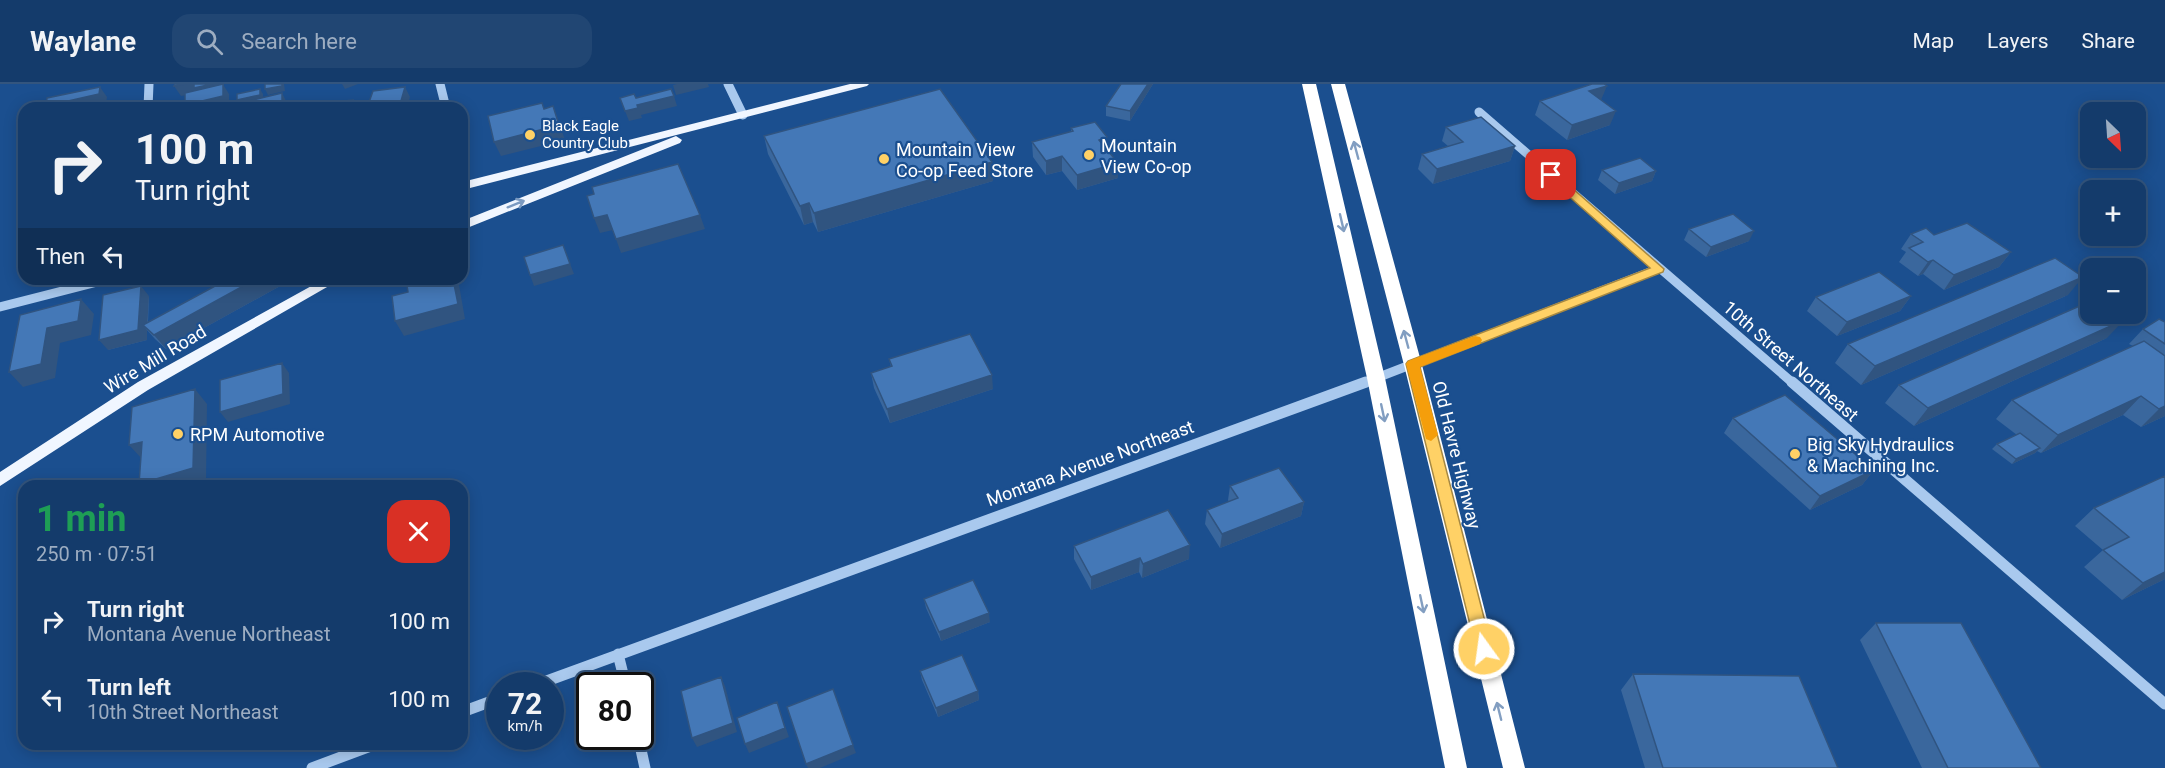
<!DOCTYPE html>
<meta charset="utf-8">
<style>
:root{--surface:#143b6b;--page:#214673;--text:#f1f3f6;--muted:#9dadc1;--line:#33557e}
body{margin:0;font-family:Roboto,sans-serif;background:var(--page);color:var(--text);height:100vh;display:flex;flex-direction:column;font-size:22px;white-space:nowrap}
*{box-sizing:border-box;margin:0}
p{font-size:20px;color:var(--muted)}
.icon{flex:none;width:33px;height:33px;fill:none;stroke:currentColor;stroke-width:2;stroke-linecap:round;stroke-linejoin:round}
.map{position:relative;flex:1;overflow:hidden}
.side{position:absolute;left:18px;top:396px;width:450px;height:270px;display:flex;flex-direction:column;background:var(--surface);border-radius:18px;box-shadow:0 3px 15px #0003,0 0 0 2px var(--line)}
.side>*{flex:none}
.guide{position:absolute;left:18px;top:18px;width:450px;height:183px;border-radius:18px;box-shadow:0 3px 15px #0003,0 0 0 2px var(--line);background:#143b6b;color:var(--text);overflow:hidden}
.needle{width:39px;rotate:155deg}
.buttons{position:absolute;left:2080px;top:18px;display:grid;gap:12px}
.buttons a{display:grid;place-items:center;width:66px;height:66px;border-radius:12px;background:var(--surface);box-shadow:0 3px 15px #0003,0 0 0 2px var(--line);font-size:30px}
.speed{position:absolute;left:486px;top:588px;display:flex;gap:12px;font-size:30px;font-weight:700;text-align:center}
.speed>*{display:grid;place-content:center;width:78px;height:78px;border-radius:50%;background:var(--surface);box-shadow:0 3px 15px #0003,0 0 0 2px var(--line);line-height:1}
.speed small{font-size:15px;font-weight:400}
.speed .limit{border:3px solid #111;border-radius:9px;background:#fff;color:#111}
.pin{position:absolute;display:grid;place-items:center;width:51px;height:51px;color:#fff;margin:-26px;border-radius:12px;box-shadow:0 3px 9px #0006}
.me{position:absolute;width:66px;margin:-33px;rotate:346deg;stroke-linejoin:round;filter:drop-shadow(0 0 4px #0008)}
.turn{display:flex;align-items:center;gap:21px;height:126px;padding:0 18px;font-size:27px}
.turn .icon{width:78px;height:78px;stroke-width:2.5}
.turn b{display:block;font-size:42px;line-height:51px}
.then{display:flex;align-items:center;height:57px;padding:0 18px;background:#0003;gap:12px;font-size:22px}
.round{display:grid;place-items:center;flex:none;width:63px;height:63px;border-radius:18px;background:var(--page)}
.head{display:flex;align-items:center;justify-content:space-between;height:102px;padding:0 18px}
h1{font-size:36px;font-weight:700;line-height:45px;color:#1e9e55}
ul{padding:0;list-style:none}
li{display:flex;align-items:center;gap:18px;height:78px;padding:0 18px}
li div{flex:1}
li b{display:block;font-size:22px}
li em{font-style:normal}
header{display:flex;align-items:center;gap:36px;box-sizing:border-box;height:84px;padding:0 30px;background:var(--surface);border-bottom:2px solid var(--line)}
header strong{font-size:28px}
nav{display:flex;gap:33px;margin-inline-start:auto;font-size:21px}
.search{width:420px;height:54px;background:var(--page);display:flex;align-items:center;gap:15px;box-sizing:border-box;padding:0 21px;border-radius:18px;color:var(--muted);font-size:22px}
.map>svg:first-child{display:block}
</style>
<header>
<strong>Waylane</strong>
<div class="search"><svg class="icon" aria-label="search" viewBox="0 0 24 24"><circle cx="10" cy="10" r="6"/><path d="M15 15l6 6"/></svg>Search here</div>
<nav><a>Map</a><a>Layers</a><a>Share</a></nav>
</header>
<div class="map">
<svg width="2165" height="684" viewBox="0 0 2165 684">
<rect width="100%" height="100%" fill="#1b4f8f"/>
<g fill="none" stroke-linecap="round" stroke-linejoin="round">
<path stroke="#a9c9ee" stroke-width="9" d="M440 0 446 24
M728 0 743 31
M148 24 149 0
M1479 28 1794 300
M462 85 466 101 462 103
M0 223 109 195
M1361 300 1658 185"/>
<path stroke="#a9c9ee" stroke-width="11" d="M1792 298 2165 620
M618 570 626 602
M533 602 1366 298
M462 628 500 614
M638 652 645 684
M312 684 376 660"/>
<path fill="#f0f6ff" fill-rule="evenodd" d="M850 0H869L867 2 470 104 462 110V98Z
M676 52 682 56 680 59 462 146V137Z
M324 195H341L148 306 0 402V388L138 298Z"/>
<path fill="#fff" fill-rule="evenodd" d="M1302 0H1316L1385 294 1467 684H1445L1367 294Z
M1331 0H1345L1422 281 1525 684H1503L1404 281Z"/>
</g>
<path fill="#3a679d" d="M1121 0H1153L1130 37 1106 32V22Z
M1601 16 1610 41 1567 56 1535 31 1540 17Z
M1446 43 1515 62 1510 77 1433 100 1418 85 1422 70 1448 62 1442 57Z
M1071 44 1107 53V65L1118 79V94L1077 106 1062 87 1046 91 1033 73 1032 58 1071 48Z
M764 52 992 78 993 97 818 148 813 138 804 141 768 70Z
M1602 86 1656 87 1652 97 1615 110 1598 96Z
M1689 145 1749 157 1706 173 1684 156Z
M1911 150 1934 151 2011 168 1999 183 1944 206 1923 190 1918 192 1899 178 1906 168 1901 165Z
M210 195 282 201 166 265 155 255 147 246V256L108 266 149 212 148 238 224 197 213 200Z
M2068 211 1861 301 1835 279 1848 260Z
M1911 212 1900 227 1837 252 1807 227 1816 213Z
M2165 238V332L2141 343 2123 331 2041 369 2037 367 2035 369 2012 380 1992 365 1997 360 2017 351 1996 335 2012 316 2133 262 2129 260 2143 245Z
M2107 254 1914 342 1885 319 1899 301Z
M889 275 993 305 890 339 874 304 871 289 891 283Z
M1733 334 1874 386 1862 401 1810 426 1724 349Z
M2165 392V495L2122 516 2084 483 2103 466 2075 442 2094 424Z
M1230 402 1304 418 1301 432 1220 464 1205 440 1207 426 1229 418 1228 416Z
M1074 462 1189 475 1142 494 1139 488 1091 506 1074 475Z
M924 515 990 538 941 557 926 524Z
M1876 539 2041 684H1922L1860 556Z
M920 587 978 607 979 616 938 633 922 596Z
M1633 590 1838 684H1645L1621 606Z"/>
<path fill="#305480" d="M186 0H224V2L229 10V22L226 23 227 24H187L185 21 198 9 181 12 174 2Z
M282 0H284L285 7 268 11 265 5Z
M342 0H358L345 5Z
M677 0H708L709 3 676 11 673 1Z
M1148 0H1153L1130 37V27Z
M1607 2 1601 16 1589 7Z
M100 3 107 13 106 20 90 24H48L46 22Z
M405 3 410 13 407 24H399Z
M260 5 263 10V16L241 21 237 16Z
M282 9 287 19 288 24H269Z
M674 12 677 22 641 31 642 34 629 37 625 27 637 21Z
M353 16 357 24H350Z
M553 22 565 56 501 72 494 58Z
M1616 27 1610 41 1567 56 1572 41Z
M1107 53V68L1099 56Z
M1515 62 1510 77 1433 100 1437 85Z
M1062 72V87L1046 91V77Z
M992 78 993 97 818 148 814 129Z
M1118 79V94L1077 106V91Z
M1656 87 1652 97 1615 110 1619 99Z
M809 119 813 138 804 141 800 122Z
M607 131 613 146 600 149 594 134Z
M700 131 705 145 621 169 616 155Z
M1754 147 1749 157 1706 173 1711 163Z
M563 161 574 190 534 202 530 191Z
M2011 168 1999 183 1944 206 1954 191Z
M1933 176 1923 190 1918 192 1928 178Z
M2083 193 2068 211 1861 301 1875 282Z
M210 195H231L213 200Z
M256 195H281L282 201 166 265 154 251Z
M453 195H458L465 235 404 252 395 237Z
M141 202 149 212 147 245 143 241 147 246V256L108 266 99 256Z
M1911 212 1900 227 1837 252 1847 238Z
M81 215 94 230 91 251 60 259 55 294 23 303 9 288 47 244Z
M2124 236 2107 254 1914 342 1928 324Z
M282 279 289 289 290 320 228 338 220 328Z
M992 291 993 305 890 339 887 325Z
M195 305 207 320 206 398 193 402H141L139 400Z
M2141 312 2123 331 2041 369 2058 351Z
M2165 322V332L2141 343 2159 325Z
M142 358 143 376 129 361Z
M2040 364 2035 369 2012 380 2016 375Z
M1874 386 1862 401 1810 426 1820 412Z
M1304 418 1301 432 1220 464 1222 450Z
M1190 461 1189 475 1142 494 1143 480Z
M1140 474 1139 488 1091 506V493Z
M2165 488V495L2122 516 2143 499Z
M989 529 990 538 941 557 939 548Z
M721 593 725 602 737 648 697 663 692 654Z
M978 607 979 616 938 633 936 624Z
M777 618 789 653 749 669 745 660Z
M853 661 856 669 820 684H808L806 680Z"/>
<path fill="#4478b7" stroke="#305480" stroke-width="1.5" d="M175 0H186L174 2Z
M194 0H212L194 4Z
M223 0V12L185 21V9Z
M265 0H282V2L265 5Z
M1121 0H1148L1130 27 1106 22Z
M1592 0H1604L1607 2 1589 7 1616 27 1572 41 1540 17Z
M100 3 99 10 46 22 47 14Z
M405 3 399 24H364H367L373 7Z
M260 5V11L237 16V10Z
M671 5 674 12 637 21 638 24 625 27 620 14 634 10 636 14Z
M940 5 992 78 814 129 809 119 800 122 764 52Z
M282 9V21L269 24H249V17Z
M353 16 350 24H319L321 19Z
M223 18V24H197Z
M542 19 544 25 553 22 559 41 494 58 488 32Z
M1481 33 1515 62 1437 85 1422 70 1463 58 1446 43Z
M1095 38 1107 53 1099 56 1118 79 1077 91 1062 72 1046 77 1032 58 1073 47 1071 44Z
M1640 74 1656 87 1619 99 1602 86Z
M678 80 700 131 616 155 607 131 594 134 587 112 594 110 592 103Z
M1733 130 1754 147 1711 163 1689 145Z
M1967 139 2011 168 1954 191 1933 176 1928 178 1909 164 1923 158 1911 150 1926 144 1934 151Z
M563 161 570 180 530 191 524 173Z
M2055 174 2083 193 1875 282 1848 260Z
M1879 188 1911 212 1847 238 1816 213Z
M228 195H256L154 251 143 241Z
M406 195H453L458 220 395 237 392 212 408 208Z
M141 202 138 246 99 256 103 211Z
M81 215 78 237 47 244 41 280 9 288 20 231Z
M2091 217V230H2114L2124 236 1928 324 1899 301Z
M2159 235 2165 238V260L2143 245Z
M970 250 992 291 887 325 871 289 892 282 889 275Z
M2144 257 2165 272V322L2159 325 2141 312 2058 351 2012 316Z
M282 279 283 310 220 328V296Z
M195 305 193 384 139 400 142 358 129 361 132 323Z
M1785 311 1874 386 1820 412 1733 334Z
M2020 349 2040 364 2016 375 1997 360Z
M1279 384 1304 418 1222 450 1207 426 1238 414 1230 402Z
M2165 392V488L2143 499 2103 466 2129 453 2094 424Z
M1168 426 1190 461 1143 480 1140 474 1091 493 1074 462Z
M973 496 989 529 939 548 924 515Z
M1876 539H1961L2041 684H1948Z
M962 571 978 607 936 624 920 587Z
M1633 590 1799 592 1838 684H1663Z
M721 593 733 639 692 654 681 607Z
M833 605 853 661 806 680 787 623Z
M777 618 785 644 745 660 737 634Z"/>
<defs><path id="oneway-shaft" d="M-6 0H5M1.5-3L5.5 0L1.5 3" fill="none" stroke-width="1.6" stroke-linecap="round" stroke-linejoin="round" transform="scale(1.5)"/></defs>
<g stroke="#829ec1">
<use href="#oneway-shaft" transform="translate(1356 66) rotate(-105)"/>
<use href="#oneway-shaft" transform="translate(1342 139) rotate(77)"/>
<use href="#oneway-shaft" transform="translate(1406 255) rotate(-105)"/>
<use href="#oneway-shaft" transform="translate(1383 329) rotate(78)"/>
<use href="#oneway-shaft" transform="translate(1422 520) rotate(78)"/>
<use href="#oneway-shaft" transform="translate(1499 627) rotate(-104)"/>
</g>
<use stroke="#7b9ac1" href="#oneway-shaft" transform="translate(516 120) rotate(-22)"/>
<path fill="#ffd166" stroke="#a68842" stroke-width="1.5" d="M1551 88 1555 89 1664 185 1663 188 1420 283 1492 565 1489 570 1484 572 1478 570 1476 565 1406 280 1408 277 1650 184 1547 93V89Z"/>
<path fill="#f59e0b" d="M1475 252 1480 253 1482 256 1480 260 1420 283 1438 351 1431 357 1426 355 1406 280 1408 277Z"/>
<g fill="#ffd166" stroke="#1b4f8f" stroke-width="2">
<circle cx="530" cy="51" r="6"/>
<circle cx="1089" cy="71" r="6"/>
<circle cx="884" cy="75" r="6"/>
<circle cx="178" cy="350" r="6"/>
<circle cx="1795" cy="370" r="6"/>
</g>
<g text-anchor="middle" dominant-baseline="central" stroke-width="4.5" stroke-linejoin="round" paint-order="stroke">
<g font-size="15" fill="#fff" stroke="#1b4f8f" text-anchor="start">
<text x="542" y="42">Black Eagle<tspan x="542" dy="17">Country Club</tspan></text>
</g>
<g font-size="18" fill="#fff" stroke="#1b4f8f" text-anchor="start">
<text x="1101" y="61">Mountain<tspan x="1101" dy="21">View Co-op</tspan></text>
<text x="896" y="65">Mountain View<tspan x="896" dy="21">Co-op Feed Store</tspan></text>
<text x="190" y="350">RPM Automotive</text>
<text x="1807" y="360">Big Sky Hydraulics<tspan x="1807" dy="21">&amp; Machining Inc.</tspan></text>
</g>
<g font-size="18" fill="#fff" stroke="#1b4f8f">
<text transform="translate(155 275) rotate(-31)">Wire Mill Road</text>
<text transform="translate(1791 277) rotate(41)">10th Street Northeast</text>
<text transform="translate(1457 371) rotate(76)">Old Havre Highway</text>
<text transform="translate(1090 379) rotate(-20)">Montana Avenue Northeast</text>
</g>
</g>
</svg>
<div class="buttons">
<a><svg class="needle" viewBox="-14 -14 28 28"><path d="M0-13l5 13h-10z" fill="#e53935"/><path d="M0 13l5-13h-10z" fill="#9dadc1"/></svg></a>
<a>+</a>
<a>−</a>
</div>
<div class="speed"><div>72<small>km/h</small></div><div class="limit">80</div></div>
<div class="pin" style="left:1551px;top:91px;background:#d93025"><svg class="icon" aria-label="arrive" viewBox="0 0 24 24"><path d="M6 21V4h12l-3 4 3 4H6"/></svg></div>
<svg class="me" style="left:1484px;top:565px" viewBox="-20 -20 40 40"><circle r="17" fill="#ffd166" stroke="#fff" stroke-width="3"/><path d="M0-11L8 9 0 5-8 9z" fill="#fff"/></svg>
<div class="guide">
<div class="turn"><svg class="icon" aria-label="right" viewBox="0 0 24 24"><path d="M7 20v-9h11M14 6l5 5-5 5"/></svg><div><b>100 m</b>Turn right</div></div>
<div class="then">Then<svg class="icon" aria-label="left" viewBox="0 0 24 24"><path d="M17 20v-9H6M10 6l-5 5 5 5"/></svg></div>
</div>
<section class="side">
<div class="head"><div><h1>1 min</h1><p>250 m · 07:51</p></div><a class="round" style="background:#d93025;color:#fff"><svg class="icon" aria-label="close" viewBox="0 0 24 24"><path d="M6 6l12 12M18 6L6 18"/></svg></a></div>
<ul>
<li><svg class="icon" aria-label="right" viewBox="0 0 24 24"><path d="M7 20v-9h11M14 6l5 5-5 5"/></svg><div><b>Turn right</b><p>Montana Avenue Northeast</p></div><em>100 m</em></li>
<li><svg class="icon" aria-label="left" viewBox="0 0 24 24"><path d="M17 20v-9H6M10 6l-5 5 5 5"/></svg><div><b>Turn left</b><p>10th Street Northeast</p></div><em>100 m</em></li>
</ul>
</section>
</div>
